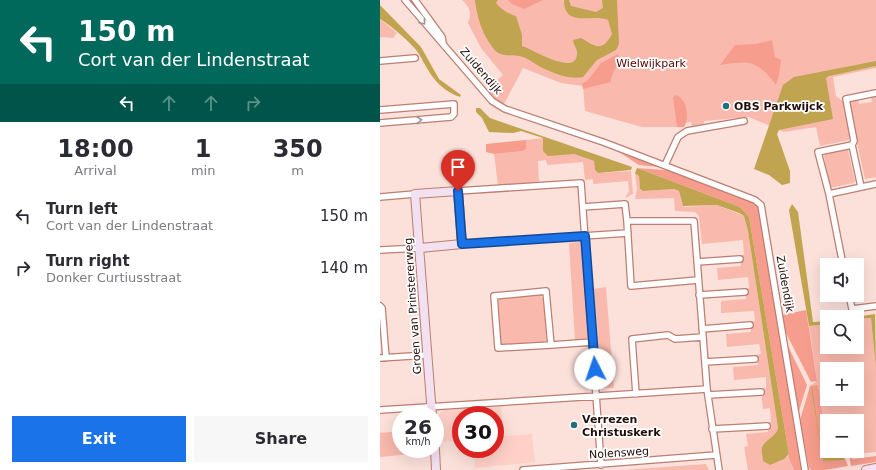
<!DOCTYPE html>
<meta charset="utf-8">
<style>
:root{--surface:#fff;--page:#f7f7f7;--text:#2b2b33;--muted:#7c7c81;--accent:#1a73e8}
body{margin:0;font-family:"DejaVu Sans",sans-serif;background:var(--page);color:var(--text);height:100vh;display:flex;flex-direction:column;font-size:15px;white-space:nowrap}
*{box-sizing:border-box;margin:0}
p{font-size:13px;color:var(--muted)}
.icon{flex:none;width:22px;height:22px;fill:none;stroke:currentColor;stroke-width:2;stroke-linecap:round;stroke-linejoin:round}
.map{position:relative;flex:1;overflow:hidden}
.side{display:flex;flex-direction:column;background:var(--surface);width:380px}
.side>*{flex:none}
.hud{background:#00695c;color:#fff;overflow:hidden}
.controls{position:absolute;left:440px;top:258px;display:grid;gap:8px}
.controls a{display:grid;place-items:center;width:44px;height:44px;border-radius:0px;background:var(--surface);box-shadow:0 4px 16px #0002;font-size:20px}
.speed{position:absolute;left:12px;top:406px;display:flex;gap:8px;font-size:20px;font-weight:700;text-align:center}
.speed>*{display:grid;place-content:center;width:52px;height:52px;border-radius:50%;background:var(--surface);box-shadow:0 4px 16px #0002;line-height:1}
.speed small{font-size:10px;font-weight:400}
.speed .limit{border:6px solid #d22;background:#fff;color:#111}
.pin{position:absolute;display:grid;place-items:center;width:34px;height:34px;color:#fff;margin:-41px -17px;border-radius:50% 50% 50% 0;rotate:-45deg;box-shadow:0 0 4px #0007}
.pin .icon{rotate:45deg}
.me{position:absolute;width:44px;margin:-22px;rotate:356deg;stroke-linejoin:round;filter:drop-shadow(0 0 3px #0008)}
.turn{display:flex;align-items:center;gap:14px;height:84px;padding:0 12px;font-size:18px}
.turn .icon{width:52px;height:52px;stroke-width:2.5}
.turn b{display:block;font-size:28px;line-height:34px}
.lanes{display:flex;align-items:center;height:38px;padding:0 12px;background:#0003;justify-content:center;gap:20px;direction:ltr}
.lanes .off{opacity:.35}
.eta{display:flex;justify-content:space-evenly;align-items:center;height:68px;text-align:center}
.eta b{font-size:24px;font-weight:800;line-height:28px}
.cta{display:flex;gap:8px;margin-top:auto;padding:8px 12px}
.cta a{flex:1;height:46px;border-radius:0px;background:var(--accent);color:#fff;font-size:16px;font-weight:800;line-height:46px;text-align:center}
.cta a+a{background:var(--page);color:var(--text)}
ul{padding:0;list-style:none}
li{display:flex;align-items:center;gap:12px;height:52px;padding:0 12px}
li div{flex:1}
li b{display:block;font-size:15px}
li em{font-style:normal}
main{display:flex;flex:1;min-height:0}
.map>svg:first-child{display:block}
</style>
<main>
<section class="side">
<div class="hud">
<div class="turn"><svg class="icon" aria-label="left" viewBox="0 0 24 24"><path d="M17 20v-9H6M10 6l-5 5 5 5"/></svg><div><b>150 m</b>Cort van der Lindenstraat</div></div>
<div class="lanes"><svg class="icon" aria-label="left" viewBox="0 0 24 24"><path d="M17 20v-9H6M10 6l-5 5 5 5"/></svg><svg class="icon off" aria-label="ahead" viewBox="0 0 24 24"><path d="M12 20V5M6 11l6-6 6 6"/></svg><svg class="icon off" aria-label="ahead" viewBox="0 0 24 24"><path d="M12 20V5M6 11l6-6 6 6"/></svg><svg class="icon off" aria-label="right" viewBox="0 0 24 24"><path d="M7 20v-9h11M14 6l5 5-5 5"/></svg></div>
</div>
<div class="eta">
<div><b>18:00</b><p>Arrival</p></div>
<div><b>1</b><p>min</p></div>
<div><b>350</b><p>m</p></div>
</div>
<ul>
<li><svg class="icon" aria-label="left" viewBox="0 0 24 24"><path d="M17 20v-9H6M10 6l-5 5 5 5"/></svg><div><b>Turn left</b><p>Cort van der Lindenstraat</p></div><em>150 m</em></li>
<li><svg class="icon" aria-label="right" viewBox="0 0 24 24"><path d="M7 20v-9h11M14 6l5 5-5 5"/></svg><div><b>Turn right</b><p>Donker Curtiusstraat</p></div><em>140 m</em></li>
</ul>
<div class="cta"><a>Exit</a><a>Share</a></div>
</section>
<div class="map">
<svg width="496" height="470" viewBox="0 0 496 470">
<rect width="100%" height="100%" fill="#fce0da"/>
<path fill="#ffd0c7" d="M121 407 124 436 152 434 155 462 95 468 94 449H115V415H81V440L60 442 59 415 63 410Z"/>
<path fill="#f9b9ad" fill-rule="evenodd" d="M82 0H496V68L453 77 456 96 464 102 469 123V140L440 146 436 127 404 132 369 117 324 121V126L312 128 311 122 297 124V127H262L205 111 203 86 181 83 143 68 124 104 114 98 107 89 123 75 101 48 88 23C92 13 90 7 82 0Z
M0 19 17 33 13 38 0 37Z
M496 96V177L485 179 468 102 478 100 479 104 492 102 491 97Z
M163 138 182 154H194L214 161 215 170 218 173 251 171 253 194 245 198 249 191 248 181 213 184V179L205 180 203 162 167 165 166 160 158 161 159 183 118 186 114 154 143 151 146 149V140Z
M465 149 468 150 475 181 473 183 450 188 444 156 447 152Z
M255 173 259 175 260 189 263 191 294 189 299 191 302 203 305 207 337 205 364 216 368 231 398 428C392 448 375 436 388 464L400 461 408 456 414 470H368L364 447 368 446 366 434 388 432 387 423 391 422 390 408 383 409 381 389 386 388V377L354 380 353 367 378 365 376 355 381 354 379 344 347 347 346 334 371 332V321H375L374 311 341 313V301L366 299 365 289 369 288 368 277 338 280 337 268 361 266 360 255H364L363 240 322 244 319 216 315 212 295 211 294 198 255 199 257 189Z
M201 242 209 340 195 341 189 243Z
M226 287 234 388H222L214 289Z
M160 295 163 299 167 340 164 342 124 345 121 344 118 300 120 298Z
M491 318 496 369V452L449 457 448 451H477V421H447V446L438 386H430L437 381 429 326 447 324V347H477V319ZM447 369H477V399H447Z
M21 431V449H30V454L0 457V433Z
M326 464 329 470H244Z"/>
<path fill="#f69d8d" d="M128 0H163L144 9 132 4Z
M392 40 395 57 401 60 399 75 396 85C377 60 370 60 340 65L355 45 376 44Z
M238 54C241 66 230 72 231 82L203 89 202 84 209 79 221 63Z
M296 95C307 99 310 118 304 127H297L293 97Z
M146 140V149L143 151 114 154 106 152V144Z
M230 146 288 168 259 165Z
M257 168 297 171 376 203 378 206 422 467 421 470H414L408 456 409 454 369 217 360 207Z
M426 310 437 381 431 382 405 331 402 315Z
M405 340 427 385 419 411Z
M438 385 449 457 443 458 432 387 443 461 464 459V456L468 466 445 470H431L429 468 420 420 430 386Z
M469 455H472L473 459 496 456V462L471 466Z"/>
<path fill="#c1a44f" d="M95 0H118L116 3C122 10 127 13 136 16L142 35V46C152 49 196 77 197 54 198 49 193 45 193 40L201 38C215 46 222 53 232 34L228 20C214 13 184 29 184 0H189L191 6 216 12 223 8 222 0H237L239 44 236 50 217 60 203 77C191 80 175 74 165 69 157 66 151 60 143 57 132 53 121 59 113 48 102 34 97 17 95 0Z
M0 5 41 47 59 79 81 95 80 97C57 89 49 72 39 54 33 44 10 25 0 19Z
M496 61V66L449 76 446 78 453 119 399 130 397 134 410 171V183L402 185 389 175 374 169 403 85 414 77Z
M96 108H100L110 118 252 167 251 170 218 173 215 170 214 161 194 154 168 156 163 151V138L141 131 133 133 109 132 102 118 96 112Z
M257 168 360 207 369 217 409 454 404 459 390 465 383 461C383 457 381 452 382 448 383 441 396 437 398 428L368 231 364 216 359 213 337 205 303 206 299 191 294 189 263 191 260 189 259 176 255 173Z
M412 204 418 212 433 322 447 321V324L429 326 409 210Z
M495 314 496 369 491 318 477 319 476 317Z
M431 387H432L443 458 464 455V460L443 461Z"/>
<g fill="none" stroke-linecap="round" stroke-linejoin="round">
<g stroke="#bc7e72" stroke-width="8">
<path id="street" d="M25 0 112 101 125 109 223 142 375 200 381 205 425 470
M35 0 62 37 63 43
M0 61 35 58
M0 110 74 104V114L71 117 0 123
M472 145 474 141 466 99 496 93
M285 165 298 137 307 131 364 121
M481 187 472 145 438 152 449 194 496 184
M78 191 201 183 221 465
M449 194 463 265
M0 197 35 194
M203 207 245 204 247 221H314L327 389 339 470
M247 221 251 286 318 280
M82 244 248 233
M0 250 40 248
M317 262 360 259
M166 291 171 345 118 348 114 296Z
M319 295 365 292
M469 295 472 309 496 306
M0 306 2 308 6 358
M322 329 370 325
M171 345 213 342
M0 358 48 355
M325 362 375 359
M256 394 252 339 288 335 295 339 323 337
M328 395 381 392
M0 410 327 389
M332 429 387 426
M143 470 336 455"/>
</g>
<g stroke="#bc7e72" stroke-width="10">
<path id="secondary" d="M40 248 82 244 78 191 35 194 52 415
M55 449 56 470
M486 470 496 468"/>
</g>
<use href="#street" stroke="#fff" stroke-width="5.5"/>
<use href="#secondary" stroke="#f3e0f1" stroke-width="8"/>
</g>
<defs><path id="oneway-chevron" d="M-2-3.5L2.5 0L-2 3.5" fill="none" stroke-width="1.6" stroke-linecap="round" stroke-linejoin="round"/></defs>
<g stroke="#9d9391">
<use href="#oneway-chevron" transform="translate(43 22) rotate(50)"/>
<use href="#oneway-chevron" transform="translate(39 120) rotate(-5)"/>
</g>
<g fill="none" stroke-linecap="round" stroke-linejoin="round">
<g stroke="#114b97" stroke-width="10">
<path id="route" d="M78 191 82 244 205 236 215 369"/>
</g>
<use href="#route" stroke="#1a73e8" stroke-width="7"/>
</g>
<g fill="#246d79" stroke="#fff" stroke-width="1.5">
<circle cx="346" cy="106" r="4"/>
<circle cx="194" cy="425" r="4"/>
</g>
<g text-anchor="middle" dominant-baseline="central" stroke-width="3.5" stroke-linejoin="round" paint-order="stroke">
<g font-size="11" fill="#550500" stroke="#fff">
<text x="271" y="63">Wielwijkpark</text>
</g>
<g font-size="11" fill="#250e0a" stroke="#fff">
<text transform="translate(101 71) rotate(49)">Zuidendijk</text>
<text transform="translate(405 284) rotate(80)">Zuidendijk</text>
<text transform="translate(33 306) rotate(-94)">Groen van Prinstererweg</text>
<text transform="translate(239 453) rotate(-4)">Nolensweg</text>
</g>
<g font-size="11" font-weight="bold" fill="#250e0a" stroke="#fff" text-anchor="start">
<text x="354" y="106">OBS Parkwijck</text>
<text x="202" y="419">Verrezen<tspan x="202" dy="13">Christuskerk</tspan></text>
</g>
</g>
</svg>
<div class="controls">
<a><svg class="icon" aria-label="sound" viewBox="0 0 24 24"><path d="M4 9h4l5-4v14l-5-4H4zM17 9q2 3 0 6"/></svg></a>
<a><svg class="icon" aria-label="search" viewBox="0 0 24 24"><circle cx="10" cy="10" r="6"/><path d="M15 15l6 6"/></svg></a>
<a>+</a>
<a>−</a>
</div>
<div class="speed"><div>26<small>km/h</small></div><div class="limit">30</div></div>
<div class="pin" style="left:78px;top:191px;background:#d93025"><svg class="icon" aria-label="arrive" viewBox="0 0 24 24"><path d="M6 21V4h12l-3 4 3 4H6"/></svg></div>
<svg class="me" style="left:215px;top:369px" viewBox="-20 -20 40 40"><circle r="19" fill="#fff"/><path d="M0-13L10 11 0 6-10 11z" fill="#1a73e8"/></svg>
</div>
</main>
